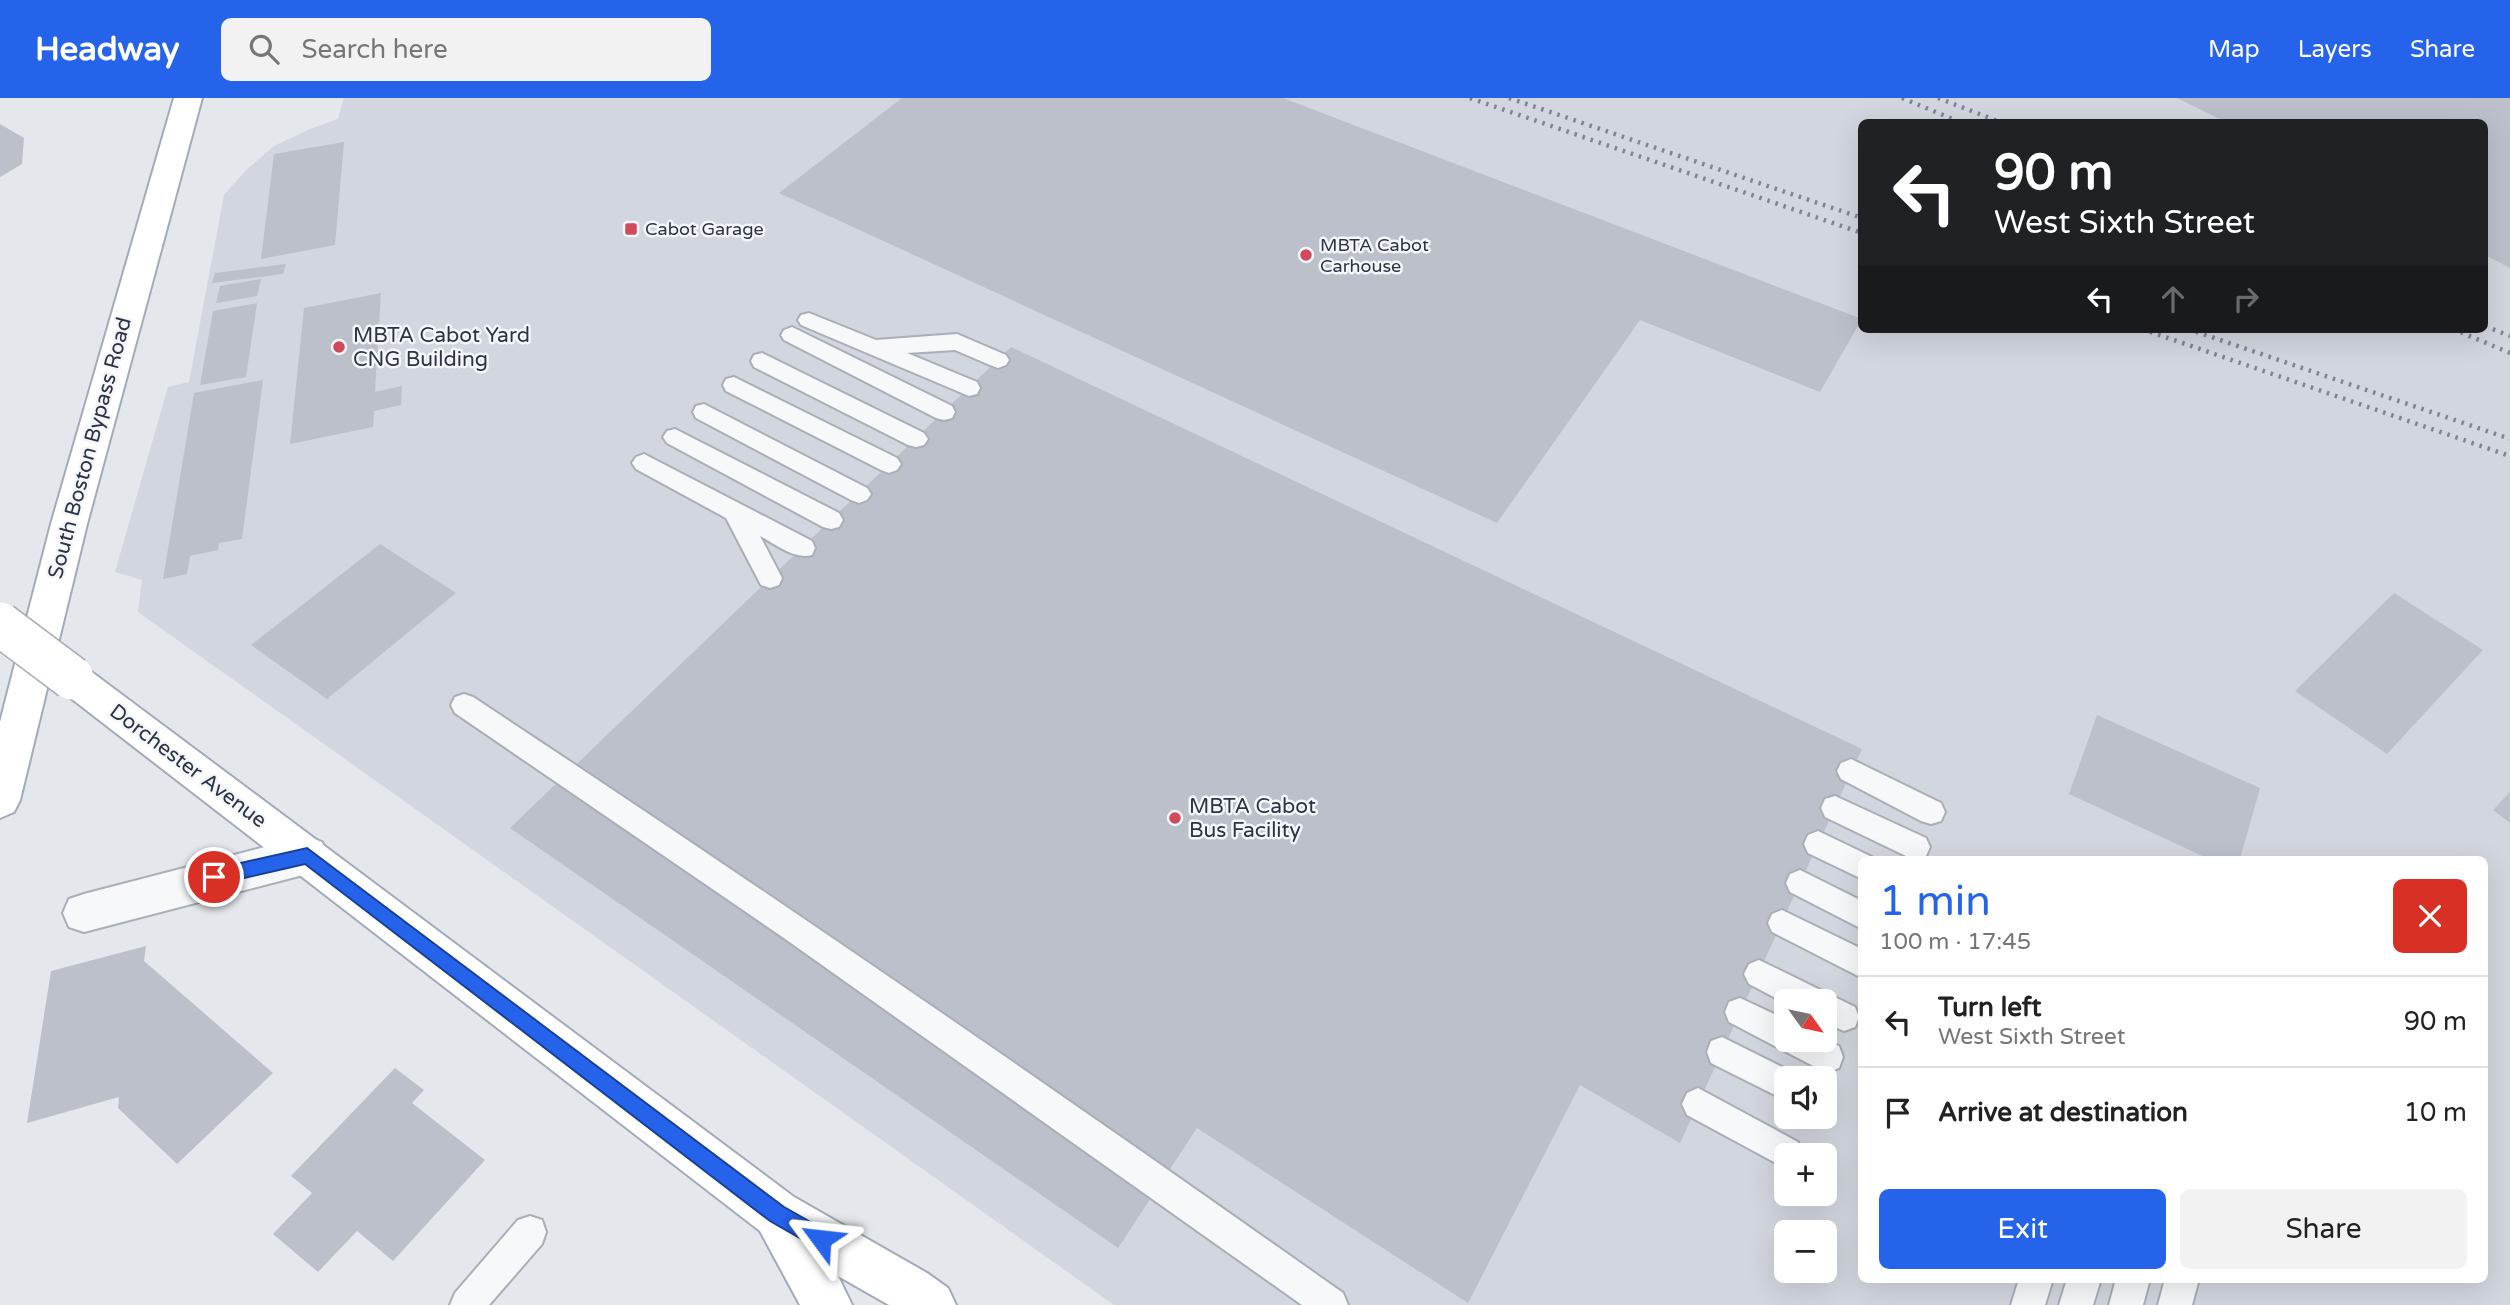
<!DOCTYPE html>
<meta charset="utf-8">
<style>
:root{--surface:#fff;--page:#f2f2f2;--text:#222;--muted:#767676;--line:#e0e0e0;--accent:#2563eb}
body{margin:0;font-family:"Varela Round",sans-serif;background:var(--page);color:var(--text);height:100vh;display:flex;flex-direction:column;font-size:26px;white-space:nowrap}
*{box-sizing:border-box;margin:0}
p{font-size:23px;color:var(--muted)}
.icon{flex:none;width:38px;height:38px;fill:none;stroke:currentColor;stroke-width:2;stroke-linecap:round;stroke-linejoin:round}
.map{position:relative;flex:1;overflow:hidden}
.panel{position:absolute;left:1858px;top:758px;width:630px;height:427px;display:flex;flex-direction:column;background:var(--surface);border-radius:10px;box-shadow:0 7px 28px #0002}
.panel>*{flex:none}
.hud{position:absolute;left:1858px;top:21px;width:630px;height:214px;border-radius:10px;box-shadow:0 7px 28px #0002;background:#202124;color:#fff;overflow:hidden}
.needle{width:46px;rotate:123deg}
.fabs{position:absolute;left:1774px;top:891px;display:grid;gap:14px}
.fabs a{display:grid;place-items:center;width:63px;height:63px;border-radius:10px;background:var(--surface);box-shadow:0 7px 28px #0002;font-size:35px}
.pin{position:absolute;display:grid;place-items:center;width:60px;height:60px;color:#fff;margin:-30px;border:4px solid #fff;border-radius:50%;box-shadow:0 2px 7px #0007}
.me{position:absolute;width:77px;margin:-38px;rotate:300deg;stroke-linejoin:round;filter:drop-shadow(0 0 5px #0008)}
.turn{display:flex;align-items:center;gap:24px;height:147px;padding:0 21px;font-size:32px}
.turn .icon{width:91px;height:91px;stroke-width:2.5}
.turn b{display:block;font-size:49px;line-height:60px}
.lanes{display:flex;align-items:center;height:66px;padding:0 21px;background:#0003;justify-content:center;gap:35px;direction:ltr}
.lanes .off{opacity:.35}
.round{display:grid;place-items:center;flex:none;width:74px;height:74px;border-radius:10px;background:var(--page)}
.headline{display:flex;align-items:center;justify-content:space-between;height:119px;padding:0 21px}
h1{font-size:42px;font-weight:600;line-height:52px;color:var(--accent)}
.action{display:flex;gap:14px;margin-top:auto;padding:14px 21px}
.action a{flex:1;height:80px;border-radius:10px;background:var(--accent);color:#fff;font-size:28px;font-weight:600;line-height:80px;text-align:center}
.action a+a{background:var(--page);color:var(--text)}
ul{padding:0;list-style:none}
li{display:flex;align-items:center;gap:21px;height:91px;padding:0 21px;border-top:2px solid var(--line)}
li div{flex:1}
li b{display:block;font-size:26px}
li em{font-style:normal}
header{display:flex;align-items:center;gap:42px;box-sizing:border-box;height:98px;padding:0 35px;background:var(--accent);color:#fff}
header strong{font-size:33px}
nav{display:flex;gap:38px;margin-inline-start:auto;font-size:24px}
.search{width:490px;height:63px;background:var(--page);display:flex;align-items:center;gap:18px;box-sizing:border-box;padding:0 24px;border-radius:10px;color:var(--muted);font-size:26px}
.map>svg:first-child{display:block}
</style>
<header>
<strong>Headway</strong>
<div class="search"><svg class="icon" aria-label="search" viewBox="0 0 24 24"><circle cx="10" cy="10" r="6"/><path d="M15 15l6 6"/></svg>Search here</div>
<nav><a>Map</a><a>Layers</a><a>Share</a></nav>
</header>
<div class="map">
<svg width="2510" height="1207" viewBox="0 0 2510 1207">
<rect width="100%" height="100%" fill="#e4e7ec"/>
<path fill="#d2d6de" fill-rule="evenodd" d="M344 0H2510V1207H1114L138 514 142 482 115 474 168 289 189 284 224 97 246 72 274 48 310 31 338 21ZM1862 24H2485V231H1862ZM1862 761H2485V1181H1862ZM1787 903H1825V942H1787ZM1787 980H1825V1018H1787ZM1787 1057H1825V1096H1787ZM1787 1134H1825V1172H1787Z"/>
<path fill="#bbc0ca" d="M902 0H1283L1862 221 1820 294 1640 222 1497 425 779 95Z
M2177 0H2510V170L2485 157V24H2226Z
M0 26 24 40 22 66 0 79Z
M344 44 335 147 261 161 274 56Z
M286 166 283 176 212 185 215 175Z
M261 181 257 198 216 205 220 188Z
M381 195 375 294 402 288 401 307 374 313 373 329 290 346 304 210Z
M257 205 246 279 200 287 213 213Z
M1011 249 1862 651 1680 1045 1580 987 1468 1205 1197 1030 1118 1150 510 730Z
M263 282 242 441 219 445 218 452 190 458 187 476 163 481 194 295Z
M380 446 456 495 327 601 251 547Z
M2394 495 2483 552 2387 656 2295 593Z
M2097 617 2260 690 2240 761H2209L2069 696Z
M2510 694V725L2493 712Z
M146 848 144 863 273 975 177 1066 118 1010 119 999 27 1025 51 873Z
M395 970 424 992 412 1005 485 1062 393 1163 357 1133 318 1174 273 1136 312 1095 291 1078Z"/>
<g fill="none" stroke-linecap="round" stroke-linejoin="round">
<g stroke="#a9aeb7" stroke-width="4">
<path id="service" d="M809 215 876 242 957 236 1006 257 1009 262 1006 267 998 270 990 267 955 252 907 255 977 284 980 290 977 296 969 298 801 227 798 222 801 217Z
M792 229 952 308 955 314 952 320 944 322 936 320 784 242 781 237 784 232Z
M762 255 924 335 928 341 924 347 916 349 908 347 754 269 751 263 754 257Z
M734 279 897 360 901 366 897 372 889 375 881 372 726 293 723 287 726 281Z
M704 306 867 390 871 396 867 402 859 405 851 402 696 320 693 314 696 308Z
M675 331 839 415 843 422 839 429 831 431 823 429 667 345 663 339 667 333Z
M644 356 812 443 815 450 812 457C794 462 775 446 760 438L782 480 779 487 770 490 761 487 726 420 636 371 632 365 636 359Z
M464 596 473 599C767 793 1056 992 1343 1195L1348 1207H1302L781 838 455 615 451 607 455 599Z
M1851 661 1941 705 1945 714 1941 723 1931 726 1921 723 1841 681 1837 673 1841 665Z
M1835 698 1926 740 1930 749 1926 758 1917 761 1906 758 1825 719 1821 710 1825 701Z
M1818 733 1872 759 1873 761H1862V781L1808 755 1804 746 1808 737Z
M1800 772 1862 803V831L1790 794 1786 785 1790 776Z
M1782 812 1862 851V880L1772 834 1768 825 1772 816Z
M1759 862 1855 909 1859 919 1855 929 1844 933 1825 925V903H1787V906L1749 886 1744 876 1749 866Z
M1740 900 1787 922V942H1825L1839 948 1843 959 1839 970 1828 974 1817 970 1729 924 1725 914 1729 904Z
M1722 939 1798 977 1799 980H1787V1003L1711 965 1707 954 1711 943Z
M1698 990 1798 1044 1802 1057H1787V1071L1687 1017 1682 1006 1687 995Z
M530 1118 542 1122 546 1134 542 1146 489 1207H450L455 1195 518 1122Z
M2019 1181H2053L2045 1207H2011Z
M2067 1181H2101L2093 1207H2059Z
M2116 1181H2150L2143 1207H2109Z
M2165 1181H2199L2192 1207H2158Z"/>
</g>
<g stroke="#a9aeb7" stroke-width="4">
<path id="minor" d="M307 738 322 744 328 757 322 770 307 776 84 834 69 829 63 815 69 801 84 796Z"/>
</g>
<g stroke="#a3abb8" stroke-width="4">
<path id="primary" d="M174 0H202L87 426 20 702 14 714 0 720V624L51 426Z
M72 564 85 569 794 1099 927 1175 948 1190 956 1207H889L838 1178 852 1207H800L760 1133 59 591 53 580 59 569Z"/>
</g>
<use href="#service" fill="#f7f8fa" fill-rule="evenodd"/>
<use href="#minor" fill="#f7f8fa" fill-rule="evenodd"/>
<use href="#primary" fill="#fff" fill-rule="evenodd"/>
<path stroke="#7d8696" stroke-width="4.5" stroke-dasharray="2.5 6" stroke-linecap="butt" d="M1470 0 1862 135
M1509 0 1862 120
M1902 0 1960 24
M1938 0 2000 24
M2485 228 2510 238
M2142 231 2510 358
M2188 231 2510 341
M2453 231 2510 255"/>
<g stroke="#a3abb8" stroke-width="46" stroke-linecap="butt">
<path id="primary-bridge" d="M0 526 72 580"/>
</g>
<use href="#primary-bridge" stroke="#fff" stroke-width="43"/>
</g>
<path fill="#2563eb" stroke="#184099" stroke-width="2" d="M307 750 784 1109 828 1134 831 1141 828 1148 821 1151 814 1148 770 1123 305 766 214 787 208 785 205 779 208 774 214 771Z"/>
<g fill="#d1495b" stroke="#f4f6f9" stroke-width="2.5">
<rect x="624" y="124" width="14" height="14" rx="3.5"/>
<circle cx="1306" cy="157" r="7"/>
<circle cx="339" cy="249" r="7"/>
<circle cx="1175" cy="720" r="7"/>
</g>
<g text-anchor="middle" dominant-baseline="central" stroke-width="5" stroke-linejoin="round" paint-order="stroke">
<g font-size="18" fill="#2b3445" stroke="#f4f6f9" text-anchor="start">
<text x="645" y="131">Cabot Garage</text>
<text x="1320" y="147">MBTA Cabot<tspan x="1320" dy="21">Carhouse</tspan></text>
</g>
<g font-size="21" fill="#2b3445" stroke="#f4f6f9" text-anchor="start">
<text x="353" y="237">MBTA Cabot Yard<tspan x="353" dy="24">CNG Building</tspan></text>
<text x="1189" y="708">MBTA Cabot<tspan x="1189" dy="24">Bus Facility</tspan></text>
</g>
<g font-size="21" fill="#2b3445" stroke="#f4f6f9">
<text transform="translate(90 350) rotate(-75)">South Boston Bypass Road</text>
<text transform="translate(188 668) rotate(37)">Dorchester Avenue</text>
</g>
</g>
</svg>
<div class="fabs">
<a><svg class="needle" viewBox="-14 -14 28 28"><path d="M0-13l5 13h-10z" fill="#e53935"/><path d="M0 13l5-13h-10z" fill="#767676"/></svg></a>
<a><svg class="icon" aria-label="sound" viewBox="0 0 24 24"><path d="M4 9h4l5-4v14l-5-4H4zM17 9q2 3 0 6"/></svg></a>
<a>+</a>
<a>−</a>
</div>
<div class="pin" style="left:214px;top:779px;background:#d93025"><svg class="icon" aria-label="arrive" viewBox="0 0 24 24"><path d="M6 21V4h12l-3 4 3 4H6"/></svg></div>
<svg class="me" style="left:821px;top:1141px" viewBox="-20 -20 40 40"><path d="M0-17L14 15 0 8-14 15z" fill="#2563eb" stroke="#fff" stroke-width="4"/></svg>
<div class="hud">
<div class="turn"><svg class="icon" aria-label="left" viewBox="0 0 24 24"><path d="M17 20v-9H6M10 6l-5 5 5 5"/></svg><div><b>90 m</b>West Sixth Street</div></div>
<div class="lanes"><svg class="icon" aria-label="left" viewBox="0 0 24 24"><path d="M17 20v-9H6M10 6l-5 5 5 5"/></svg><svg class="icon off" aria-label="ahead" viewBox="0 0 24 24"><path d="M12 20V5M6 11l6-6 6 6"/></svg><svg class="icon off" aria-label="right" viewBox="0 0 24 24"><path d="M7 20v-9h11M14 6l5 5-5 5"/></svg></div>
</div>
<section class="panel">
<div class="headline"><div><h1>1 min</h1><p>100 m · 17:45</p></div><a class="round" style="background:#d93025;color:#fff"><svg class="icon" aria-label="close" viewBox="0 0 24 24"><path d="M6 6l12 12M18 6L6 18"/></svg></a></div>
<ul>
<li><svg class="icon" aria-label="left" viewBox="0 0 24 24"><path d="M17 20v-9H6M10 6l-5 5 5 5"/></svg><div><b>Turn left</b><p>West Sixth Street</p></div><em>90 m</em></li>
<li><svg class="icon" aria-label="arrive" viewBox="0 0 24 24"><path d="M6 21V4h12l-3 4 3 4H6"/></svg><div><b>Arrive at destination</b></div><em>10 m</em></li>
</ul>
<div class="action"><a>Exit</a><a>Share</a></div>
</section>
</div>
